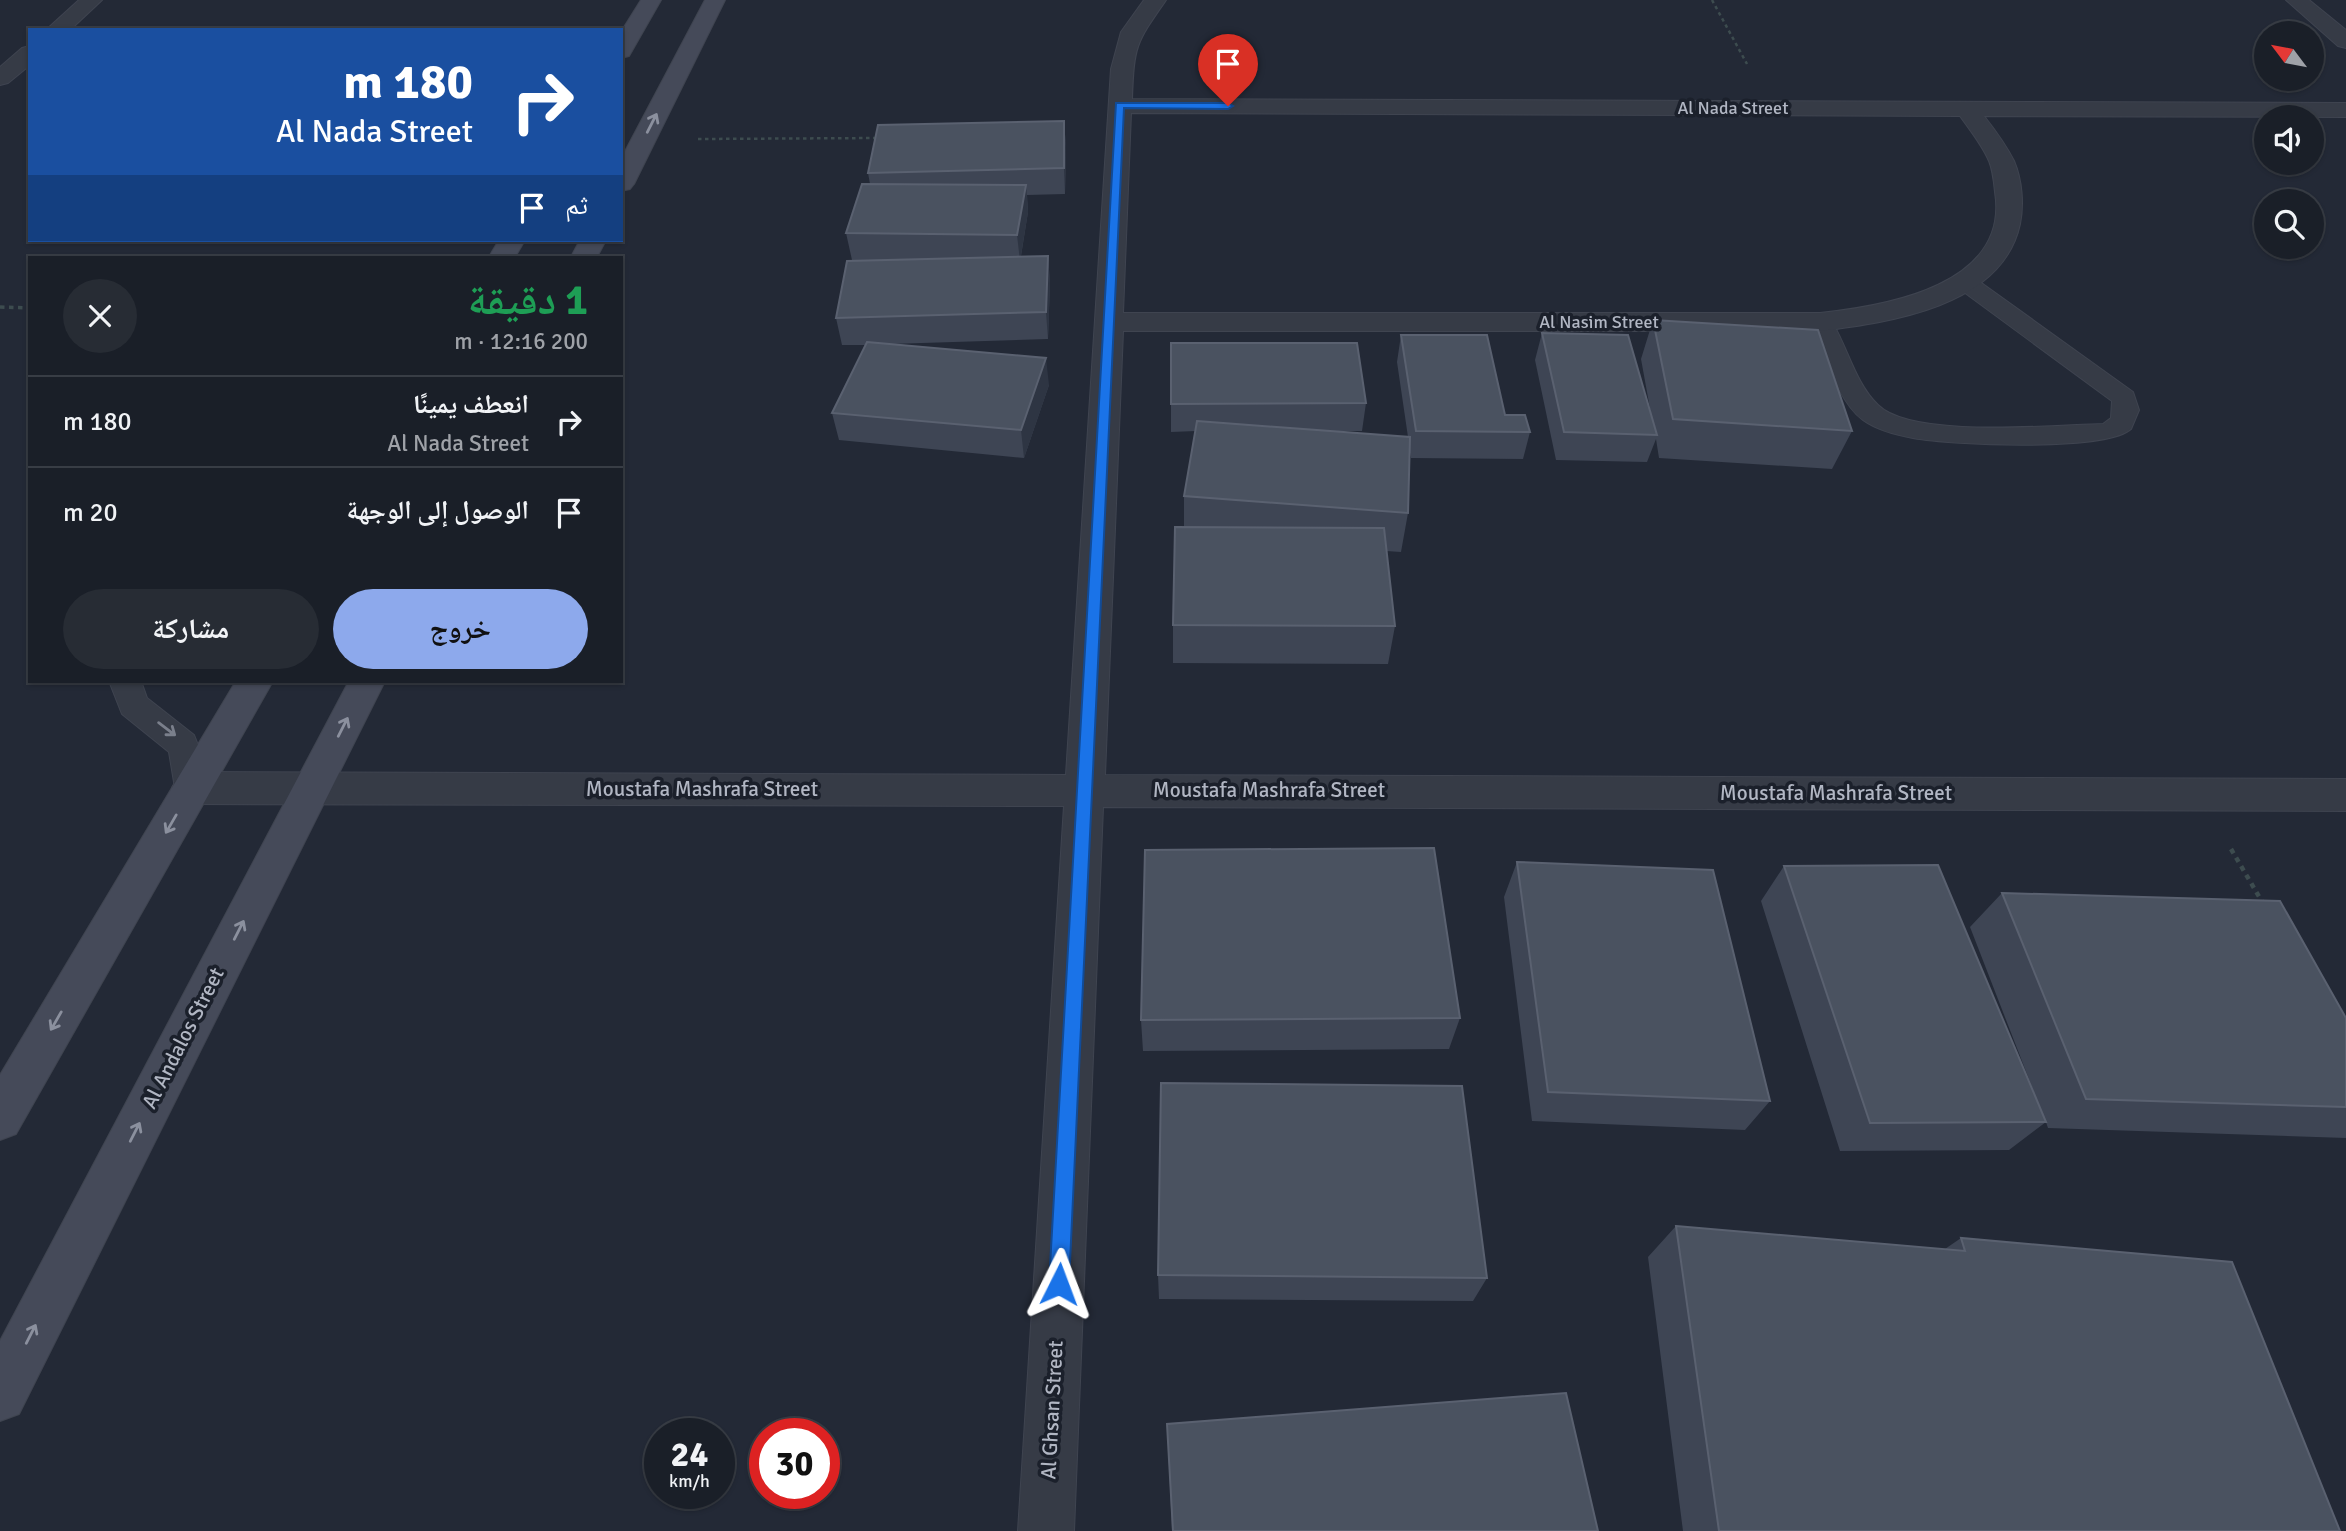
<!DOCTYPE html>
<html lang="ar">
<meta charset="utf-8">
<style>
:root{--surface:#1a1f28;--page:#272c34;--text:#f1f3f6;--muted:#9fa2a8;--line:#383d45;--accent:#8da9ec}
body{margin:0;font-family:Signika,"Noto Naskh Arabic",sans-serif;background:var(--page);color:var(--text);direction:rtl;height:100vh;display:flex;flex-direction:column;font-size:26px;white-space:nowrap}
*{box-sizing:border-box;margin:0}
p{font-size:23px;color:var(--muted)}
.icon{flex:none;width:38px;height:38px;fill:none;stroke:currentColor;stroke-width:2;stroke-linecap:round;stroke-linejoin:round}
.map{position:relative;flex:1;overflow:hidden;direction:ltr}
.sheet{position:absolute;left:28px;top:256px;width:595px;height:427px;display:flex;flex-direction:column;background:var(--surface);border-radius:0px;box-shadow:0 2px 5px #0004,0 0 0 2px var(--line);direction:rtl}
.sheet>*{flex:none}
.hud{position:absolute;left:28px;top:28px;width:595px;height:214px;border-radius:0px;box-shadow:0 2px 5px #0004,0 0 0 2px var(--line);direction:rtl;background:#1a4fa0;color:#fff;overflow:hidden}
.needle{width:46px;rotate:302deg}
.tools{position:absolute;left:2254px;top:21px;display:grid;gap:14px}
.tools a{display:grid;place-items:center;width:70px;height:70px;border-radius:50%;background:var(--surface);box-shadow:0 2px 5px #0004,0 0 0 2px var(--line);font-size:35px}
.speed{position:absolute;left:644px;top:1418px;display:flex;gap:14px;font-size:35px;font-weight:700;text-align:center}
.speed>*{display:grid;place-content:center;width:91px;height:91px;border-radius:50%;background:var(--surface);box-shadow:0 2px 5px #0004,0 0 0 2px var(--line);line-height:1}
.speed small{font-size:18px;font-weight:400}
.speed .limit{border:10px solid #d22;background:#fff;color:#111}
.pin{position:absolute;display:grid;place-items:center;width:60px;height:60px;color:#fff;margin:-72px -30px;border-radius:50% 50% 50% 0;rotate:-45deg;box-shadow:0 0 7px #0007}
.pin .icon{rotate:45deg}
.me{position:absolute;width:77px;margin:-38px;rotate:3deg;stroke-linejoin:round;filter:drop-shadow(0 0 5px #0008)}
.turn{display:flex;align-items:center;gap:24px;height:147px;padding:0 35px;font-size:32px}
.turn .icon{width:91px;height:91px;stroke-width:2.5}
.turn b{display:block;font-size:49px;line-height:60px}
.then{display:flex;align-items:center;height:66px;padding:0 35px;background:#0003;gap:14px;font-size:26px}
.round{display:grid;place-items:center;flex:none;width:74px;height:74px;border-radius:37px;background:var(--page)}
.head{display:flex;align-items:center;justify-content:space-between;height:119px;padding:0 35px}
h1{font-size:42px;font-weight:700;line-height:52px;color:#1e9e55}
.action{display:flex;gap:14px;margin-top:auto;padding:14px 35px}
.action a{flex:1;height:80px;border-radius:42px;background:var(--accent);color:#111;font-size:28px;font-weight:700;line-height:80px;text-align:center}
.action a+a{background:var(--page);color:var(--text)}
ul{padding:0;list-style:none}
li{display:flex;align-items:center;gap:21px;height:91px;padding:0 35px;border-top:2px solid var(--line)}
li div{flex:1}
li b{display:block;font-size:26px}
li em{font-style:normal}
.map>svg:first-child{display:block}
</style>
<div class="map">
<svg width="2346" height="1531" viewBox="0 0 2346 1531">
<rect width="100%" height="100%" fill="#232936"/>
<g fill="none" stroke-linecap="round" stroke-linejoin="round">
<g stroke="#3f4450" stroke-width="2">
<path id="lane" d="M1965 275 1973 277 2133 392 2139 410 2131 429C2105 452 1951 445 1913 438 1896 435 1877 430 1863 420 1839 403 1821 349 1808 322L1811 317H1829C1847 344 1854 382 1878 405 1912 439 2054 425 2103 424L2111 418 2112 401 1957 287 1953 282 1957 277Z
M109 681H141L147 698 194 735 207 768 209 788 204 798 192 801 180 798 175 788 169 752 122 714Z"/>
</g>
<g stroke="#3f4450" stroke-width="2">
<path id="street" d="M79 0H102L70 30H46Z
M1144 0H1166C1136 43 1134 45 1132 99L2346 103V117L1984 116C1995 130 2006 145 2014 161 2022 180 2024 204 2020 224 2002 307 1890 322 1820 331H1123L1105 775 2346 779V811L1103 807 1074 1531H1018L1064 806 192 804 178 799 172 788 178 777 192 772 1066 775 1111 69 1121 32ZM1131 113 1960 116C1970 130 1982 145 1989 161 1993 171 1994 182 1995 192 2010 285 1887 306 1820 313H1123Z
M2286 0H2309L2346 30V48L2338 46Z
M30 46V65L8 83 0 85V67L22 48Z"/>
</g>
<g stroke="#3f4450" stroke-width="2">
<path id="secondary" d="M641 0H661L629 56 621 58V32Z
M705 0H725L634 184 630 189 621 191V159Z
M499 240H525L515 257H489Z
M580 240H606L597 257H571Z
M236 681H273L16 1134 0 1140V1075Z
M349 681H385L19 1414 0 1421V1341Z"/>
</g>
<path stroke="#3d4c4f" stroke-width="2.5" stroke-dasharray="3.5 3.5" stroke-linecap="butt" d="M1712 0 1747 64
M698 139 878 138"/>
<path stroke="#3d4c4f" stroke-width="3.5" stroke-dasharray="4.5 4.5" stroke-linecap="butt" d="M0 307 30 308"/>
<path stroke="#3d4c4f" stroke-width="4.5" stroke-dasharray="5 5" stroke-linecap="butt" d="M2231 849 2264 905"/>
<use href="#lane" fill="#363b46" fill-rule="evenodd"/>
<use href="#street" fill="#363b46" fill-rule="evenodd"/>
<use href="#secondary" fill="#454a59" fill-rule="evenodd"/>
</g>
<path fill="#3e4554" d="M1064 121 1066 147 1065 194 1027 195 1028 212 1021 256H1048L1050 283 1048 339 890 344 1049 385 1024 458 839 440 832 413 866 345H842L836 318 879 260H852L846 233 870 184 868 173Z
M1653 320 1852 431 1832 469 1659 458 1656 439 1647 462 1556 460 1535 360 1542 333 1651 414 1641 359Z
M1401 335 1505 415 1530 432 1523 459 1411 458 1409 447 1408 513 1401 552 1386 551 1395 626 1388 664 1173 663V625L1184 527V496L1196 431 1171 432V343L1366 403 1362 431H1331L1408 437 1397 362Z
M1517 862 1770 1101 1745 1130 1532 1121 1504 897Z
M1784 866 2034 1092 1970 927 2002 893 2346 1018V1138L2048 1128 2046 1122 2009 1150 1840 1151 1761 901Z
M1460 1018 1449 1049 1143 1051 1141 1020Z
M1676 1226 1945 1249 1961 1238 2340 1531H1683L1648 1257Z
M1158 1275 1487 1278 1473 1301 1159 1299Z
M1167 1424 1598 1531H1172Z"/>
<path fill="#2e3543" d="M1064 121 1066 147 1065 194 1064 168Z
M1026 185 1028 212 1020 261 1017 235Z
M1048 256 1050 283 1048 339 1046 312Z
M1046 358 1049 385 1024 458 1021 430Z"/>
<path fill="#4a5260" stroke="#5a6170" stroke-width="2" d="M1064 121V168L868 173 878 125Z
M862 184 1026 185 1017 235 846 233Z
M1048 256 1046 312 836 318 847 261Z
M1653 320 1818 330 1852 431 1673 419Z
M1542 333 1628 335 1657 435 1564 432Z
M1401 335H1487L1505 415H1525L1530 432 1416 431Z
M867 342 1046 358 1021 430 832 413Z
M1171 343H1357L1366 403 1171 404Z
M1197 421 1410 437 1408 513 1184 496Z
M1175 527 1384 528 1395 626 1173 625Z
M1434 848 1460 1018 1141 1020 1145 850Z
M1517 862 1713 870 1770 1101 1548 1092Z
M1938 865 2046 1122 1870 1123 1784 866Z
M2002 893 2280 901 2346 1018V1107L2086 1099Z
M1161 1083 1462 1086 1487 1278 1158 1275Z
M1676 1226 1965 1251 1961 1238 2232 1262 2340 1531H1719Z
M1566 1393 1598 1531H1173L1167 1424Z"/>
<defs><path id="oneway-shaft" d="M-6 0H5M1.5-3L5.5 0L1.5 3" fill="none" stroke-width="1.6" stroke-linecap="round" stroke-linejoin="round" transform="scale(1.75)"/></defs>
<g stroke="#8b909e">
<use href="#oneway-shaft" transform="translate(652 123) rotate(-63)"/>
<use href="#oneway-shaft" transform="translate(343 727) rotate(-63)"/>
<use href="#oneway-shaft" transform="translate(171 824) rotate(120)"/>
<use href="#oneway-shaft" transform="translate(239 930) rotate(-63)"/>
<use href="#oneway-shaft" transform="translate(56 1021) rotate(120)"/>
<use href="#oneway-shaft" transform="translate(135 1132) rotate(-63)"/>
<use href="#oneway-shaft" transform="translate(31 1334) rotate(-63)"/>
</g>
<use stroke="#7a7f8b" href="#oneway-shaft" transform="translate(167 729) rotate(37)"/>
<path fill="#1a73e8" stroke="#114b97" stroke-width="2" d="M1116 103H1228L1233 106 1228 109 1124 108 1069 1284 1066 1291 1059 1294 1052 1291 1049 1284Z"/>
<g text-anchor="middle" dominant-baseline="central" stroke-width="7" stroke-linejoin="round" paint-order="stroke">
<g font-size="18" fill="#b1b6c3" stroke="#1b202b">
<text x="1733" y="108">Al Nada Street</text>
<text x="1599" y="322">Al Nasim Street</text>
</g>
<g font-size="21" fill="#b1b6c3" stroke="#1b202b">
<text x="702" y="789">Moustafa Mashrafa Street</text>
<text x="1269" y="790">Moustafa Mashrafa Street</text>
<text x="1836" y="793">Moustafa Mashrafa Street</text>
<text transform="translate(183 1038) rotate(-63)">Al Andalos Street</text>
<text transform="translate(1052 1410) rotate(-87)">Al Ghsan Street</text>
</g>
</g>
</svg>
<div class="tools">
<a><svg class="needle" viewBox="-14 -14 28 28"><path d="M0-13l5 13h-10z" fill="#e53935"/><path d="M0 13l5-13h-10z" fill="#9fa2a8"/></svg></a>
<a><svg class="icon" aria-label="sound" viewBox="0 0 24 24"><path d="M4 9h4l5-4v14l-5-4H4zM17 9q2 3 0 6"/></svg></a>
<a><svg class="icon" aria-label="search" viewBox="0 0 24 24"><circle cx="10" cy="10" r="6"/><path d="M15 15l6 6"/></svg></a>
</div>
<div class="speed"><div>24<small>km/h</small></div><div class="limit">30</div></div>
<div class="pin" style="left:1228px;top:106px;background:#d93025"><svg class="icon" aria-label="arrive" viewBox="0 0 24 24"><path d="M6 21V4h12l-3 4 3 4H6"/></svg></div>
<svg class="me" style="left:1059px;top:1284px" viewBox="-20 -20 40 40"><path d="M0-17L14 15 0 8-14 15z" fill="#1a73e8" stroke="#fff" stroke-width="4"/></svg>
<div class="hud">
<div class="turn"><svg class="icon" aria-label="right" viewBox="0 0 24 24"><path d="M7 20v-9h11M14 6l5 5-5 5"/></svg><div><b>180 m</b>Al Nada Street</div></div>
<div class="then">ثم<svg class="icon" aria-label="arrive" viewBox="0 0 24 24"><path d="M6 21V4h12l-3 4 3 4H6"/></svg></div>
</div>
<section class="sheet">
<div class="head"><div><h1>1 دقيقة</h1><p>200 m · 12:16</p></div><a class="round"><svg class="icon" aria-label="close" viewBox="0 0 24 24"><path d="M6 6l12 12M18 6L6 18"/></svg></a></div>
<ul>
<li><svg class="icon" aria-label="right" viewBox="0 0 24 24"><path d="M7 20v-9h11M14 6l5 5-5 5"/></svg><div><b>انعطف يمينًا</b><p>Al Nada Street</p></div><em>180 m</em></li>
<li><svg class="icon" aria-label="arrive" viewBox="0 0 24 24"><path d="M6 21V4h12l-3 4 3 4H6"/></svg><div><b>الوصول إلى الوجهة</b></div><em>20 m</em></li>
</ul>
<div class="action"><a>خروج</a><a>مشاركة</a></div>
</section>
</div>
